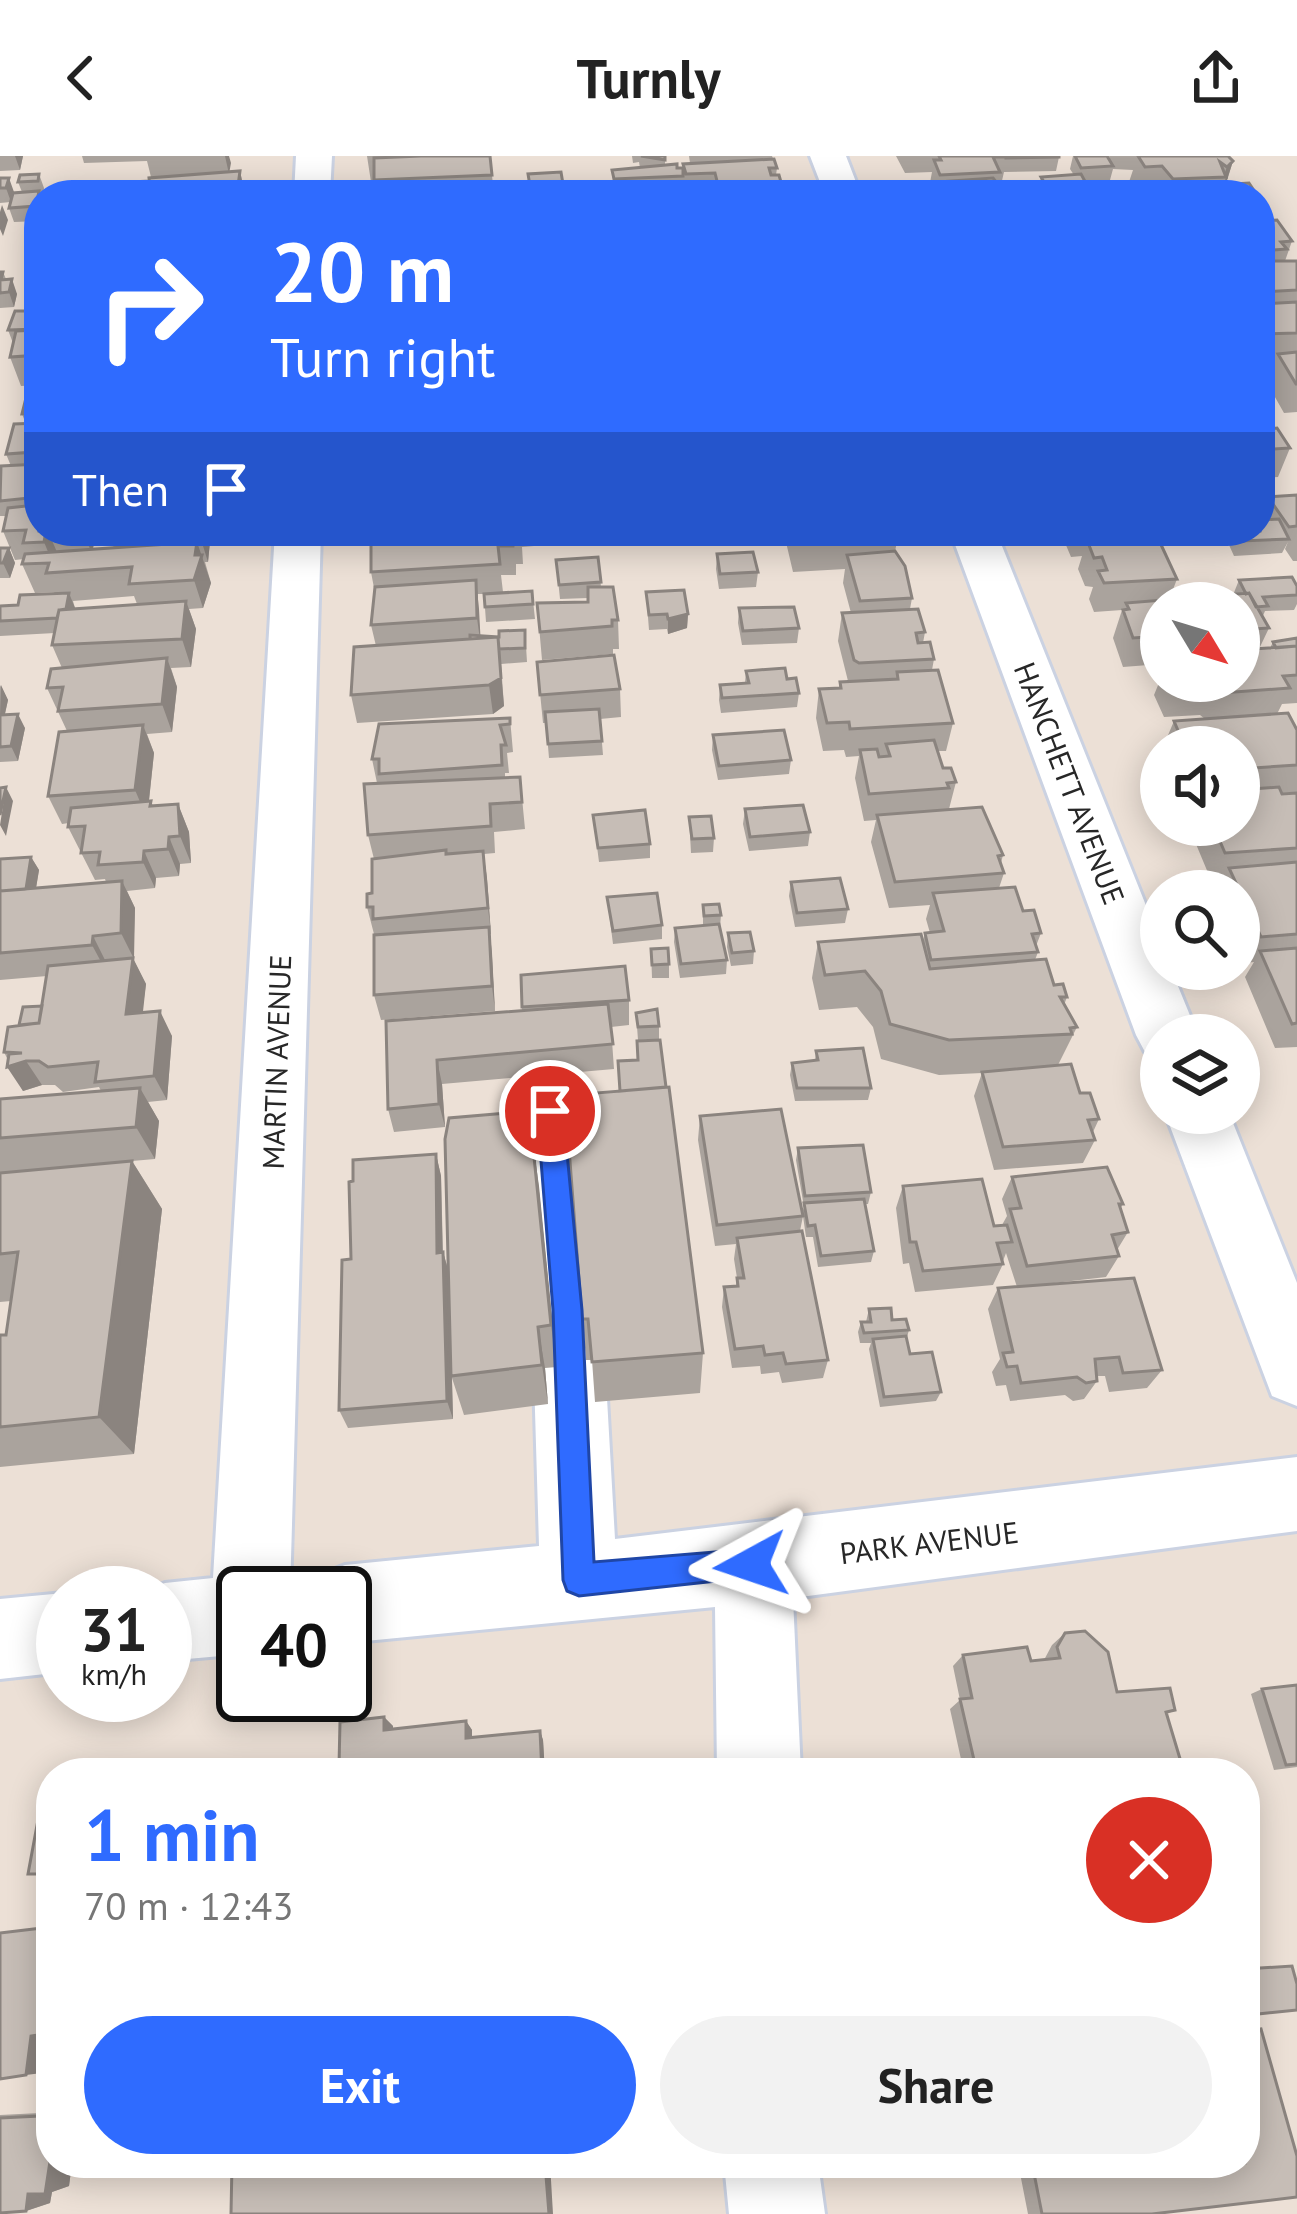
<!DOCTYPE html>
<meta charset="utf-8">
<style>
:root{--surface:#fff;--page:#f2f2f2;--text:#222;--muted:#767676;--accent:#2f6bff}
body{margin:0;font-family:"PT Sans",sans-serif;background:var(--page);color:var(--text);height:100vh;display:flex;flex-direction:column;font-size:45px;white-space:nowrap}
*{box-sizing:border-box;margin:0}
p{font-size:39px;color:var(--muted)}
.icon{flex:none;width:66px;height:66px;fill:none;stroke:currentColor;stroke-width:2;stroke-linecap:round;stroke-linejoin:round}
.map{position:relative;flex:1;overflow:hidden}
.sheet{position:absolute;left:36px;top:1602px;width:1224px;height:420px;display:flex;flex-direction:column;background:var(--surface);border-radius:48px;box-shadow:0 6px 30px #0003}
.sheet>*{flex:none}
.banner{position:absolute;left:24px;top:24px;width:1251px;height:366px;border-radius:48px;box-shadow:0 6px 30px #0003;background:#2f6bff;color:#fff;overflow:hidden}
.needle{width:78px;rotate:128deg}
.fabs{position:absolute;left:1140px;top:426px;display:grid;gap:24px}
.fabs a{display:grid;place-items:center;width:120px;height:120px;border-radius:50%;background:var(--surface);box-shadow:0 6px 30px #0003;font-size:60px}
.speed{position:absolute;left:36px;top:1410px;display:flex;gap:24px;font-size:60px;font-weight:700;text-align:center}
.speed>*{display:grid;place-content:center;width:156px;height:156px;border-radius:50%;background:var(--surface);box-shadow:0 6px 30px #0003;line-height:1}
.speed small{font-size:30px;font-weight:400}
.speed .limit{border:6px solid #111;border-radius:18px;background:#fff;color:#111}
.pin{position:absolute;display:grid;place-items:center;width:102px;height:102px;color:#fff;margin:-51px;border:6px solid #fff;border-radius:50%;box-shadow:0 3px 12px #0007}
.me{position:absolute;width:132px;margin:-66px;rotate:265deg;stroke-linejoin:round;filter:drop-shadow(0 0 9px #0008)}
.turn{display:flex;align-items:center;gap:42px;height:252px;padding:0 48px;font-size:54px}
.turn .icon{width:156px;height:156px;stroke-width:2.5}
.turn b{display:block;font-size:84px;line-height:102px}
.then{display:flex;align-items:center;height:114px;padding:0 48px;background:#0003;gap:24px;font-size:45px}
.round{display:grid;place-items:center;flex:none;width:126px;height:126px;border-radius:63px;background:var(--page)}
.headline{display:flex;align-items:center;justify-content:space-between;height:204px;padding:0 48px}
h1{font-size:72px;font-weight:700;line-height:90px;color:var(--accent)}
.action{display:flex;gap:24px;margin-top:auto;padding:24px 48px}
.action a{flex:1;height:138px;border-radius:72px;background:var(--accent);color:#fff;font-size:48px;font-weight:700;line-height:138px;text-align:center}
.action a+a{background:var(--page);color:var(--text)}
header{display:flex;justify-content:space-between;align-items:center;height:156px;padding:0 48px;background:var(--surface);font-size:54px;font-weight:700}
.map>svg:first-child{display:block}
</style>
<header><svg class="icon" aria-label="back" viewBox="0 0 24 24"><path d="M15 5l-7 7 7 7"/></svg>Turnly<svg class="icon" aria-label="share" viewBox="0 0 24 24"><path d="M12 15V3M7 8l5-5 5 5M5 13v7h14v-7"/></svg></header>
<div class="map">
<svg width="1297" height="2058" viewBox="0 0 1297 2058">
<rect width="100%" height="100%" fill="#ece0d6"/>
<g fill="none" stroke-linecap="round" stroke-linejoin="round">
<g stroke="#cbd2e2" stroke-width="6">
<path id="minor" d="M296 0H332L330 39H294Z
M810 0H846L861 39H825Z
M275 375H321L290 1437H243V1498L165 1505V1437H140L165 1427 213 1422Z
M950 375H996L1161 787V813H1171L1198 879H1161V902L1145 896 1136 879Z
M550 929 573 936 582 955 602 1154 615 1383 1297 1301V1375L793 1442 801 1617H717L715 1451 345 1487V1437H310L317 1420 345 1409 539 1390 532 1154 518 955 527 936Z
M1165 957H1229L1297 1127V1250L1272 1240Z
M64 1437 63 1516 0 1523V1443Z
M724 2007H818L825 2058H729Z"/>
</g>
<use href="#minor" fill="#fff" fill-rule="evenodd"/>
</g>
<path fill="#aaa39d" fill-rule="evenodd" d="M0 0H23L20 14 0 15Z
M82 0H229V16L240 15 245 39H112L110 34 149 25 151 21 147 5 84 7Z
M367 0H490L494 39H376L374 26H371Z
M632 0H665V9L677 12H683V8L690 7 689 0H772L777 12 776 19 781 26V35L785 39H683L682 34 614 37 612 14 640 12 639 6 633 7Z
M896 0H1059V1L1056 15 1004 16 1001 29H998L1006 39H932L929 32 932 16 905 17Z
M1073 0H1107L1110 4 1109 0H1228L1233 5 1226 28 1257 39H1090L1092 31 1135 35 1129 26 1133 14 1113 13 1110 24 1085 26 1087 29 1085 39H1040L1038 35 1041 21 1074 19 1070 13Z
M561 16 564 39H530L528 18Z
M39 18 44 32 43 39H39V65L14 66 9 52 11 46 0 47V22L14 37 22 36 18 26Z
M1260 65 1292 85 1285 105H1297V256L1284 257 1267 227 1274 206 1260 207Z
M0 116H3L6 123 17 138 14 151 0 152Z
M39 155V229L21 230 10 201 13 187 8 174Z
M39 237V375H96L93 393 114 392 111 384 112 375H211L208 406H205L211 427 203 452 189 453 196 473 191 511 171 512 177 531 172 576 147 578 154 597 149 645H151L153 650 178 648 189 676 191 707 180 708 179 720 156 722 155 732 127 735 135 752 133 803 146 828 142 856 172 880 167 944 148 946 159 965 155 1003 132 1005 162 1053 134 1298 0 1311V1179H6L11 1145 0 1146V943L101 935 99 931 63 936 55 929H42L23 935 4 896 19 869 42 850 47 820 0 824V703L31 701 39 714 36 732 106 726 105 723 95 724 68 671 69 667 62 668 48 640 67 575 47 532 62 512 52 489 55 477 0 480V450L18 449 55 438 54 436 35 437 22 408 24 403 15 404 3 375 6 360H0V313L11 310 6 298 26 268 22 258ZM134 440 137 448 75 452 73 445Z
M1260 264 1266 273 1290 292 1278 321 1260 322Z
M1297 339V405H1293L1285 393 1288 386 1282 397 1234 400 1225 380 1227 375H1260L1268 364 1262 356 1268 341Z
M375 375H546V389L522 391 523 408H516V419H501L503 436 532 435 535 463 486 466 484 438H477L480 480 499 481 525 474 527 506 501 508 504 550 493 558 357 567 351 539 376 490 371 469 374 432 371 416Z
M623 375H646V383H623Z
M676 375H711L710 384 678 387Z
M785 375H897L898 379 895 396 912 442 910 453 925 476 923 487 934 503 932 514 953 567 946 595H937L943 612 956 626 949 653 1003 699 1001 707 1004 717 999 732 1041 777 1036 790 1038 796 1035 804 1054 829 1067 841 1064 849 1077 871 1058 909 1099 963 1093 976 1095 984 1083 1007 994 1014 974 940 982 917 939 919 881 903 873 871 857 851 819 854 812 822 818 786 923 785 925 777H930L926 763 930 749 889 752 871 686 876 664 864 665 855 622 859 600 846 601 844 594 823 595 816 562 819 533 839 532 840 526 848 525 838 485 842 457H851L843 427 845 413 793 416 785 382Z
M1060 375H1146L1144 381 1177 423 1169 444 1233 439 1239 424 1297 430V448L1294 454 1265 455 1262 462 1269 472 1259 493 1270 492 1273 486 1297 482V547L1282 548 1277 558 1297 574V636L1282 637H1297V891L1275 892 1245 821 1254 806 1246 807 1239 791V735H1218L1224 723 1211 724 1188 669H1239V591H1163L1174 565 1205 563 1200 559 1164 561 1154 539 1161 522V525H1239V447H1161V508L1123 511 1113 482 1122 454 1094 456 1089 443 1093 431 1085 430 1078 413 1082 400 1071 401Z
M0 392H9L15 407 10 422H0Z
M717 398 758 416 756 431 719 433 716 413Z
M598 401 601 431 618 464 619 493H613V498L542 504 537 447 588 446V442L560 443 556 404Z
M646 436 688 458 687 472 668 478 667 473 649 474Z
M739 452 799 472 797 487 742 489 738 467Z
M537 506 620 533 621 561 600 563 603 599 549 602 546 567H543Z
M746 515 787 523 799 537 797 551 721 557 719 544 720 529 745 527Z
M0 529 8 544 5 558 25 572 18 605 0 606Z
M510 562 513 596 507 597 509 617H505V621H520L525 673 494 676 495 697 484 698 491 778H490L495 855 381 864 374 839 377 779 374 778 367 751 372 737 374 703 368 679 377 627 372 603Z
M713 579 791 604 789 618 718 624 712 594Z
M745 653 810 676 808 690 749 695 743 668Z
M593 659 650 688V702L599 706Z
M689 661 714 682 713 696 691 697Z
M791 726 848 753 845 767 795 771 789 740Z
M607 741 662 769V783L613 788Z
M703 749 721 759 720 771 727 804 726 818 680 822 674 786 675 772 703 770Z
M728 777 754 795 753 808 731 810 727 791Z
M651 793 669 808V822H652Z
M521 819 629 844V869L611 871 614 913 442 928 445 971 394 976 388 953 386 865 522 855Z
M636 857 659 870V883L638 884Z
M816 895 871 932 868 944 795 945 790 919 792 907 815 905Z
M700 960 802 1058 804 1051 796 1004 798 992 871 1036 868 1048H865L874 1095 871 1106 818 1111 813 1081H806L803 1060 800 1075 828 1204 823 1222 782 1227 779 1216 761 1218 760 1210 732 1212 722 1151 724 1131 736 1130 737 1122 734 1103 736 1088 715 1090 698 984Z
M521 978 532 981 557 1211 545 1212 548 1248 464 1259 452 1222 453 1263 348 1272 339 1254 351 1103 436 998 441 1020 443 1096 449 1116Z
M568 979 703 1197 700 1237 595 1246 592 1204H586Z
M1012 1021 1123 1048 1120 1053 1128 1076 1117 1094 1119 1100 1106 1121 1019 1131 1162 1214 1147 1232 1109 1236 1105 1220H1097V1225L1084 1243 1073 1245 1065 1239 1010 1245 1006 1229 996 1230 992 1216 1000 1203 988 1153 998 1132 1017 1131 1006 1097 1003 1105V1108L993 1129 915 1136 909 1107 903 1108 896 1052 903 1030 994 1070 1002 1069 1007 1060 1002 1043Z
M869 1153 909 1174 907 1181 910 1198 941 1236 936 1245 880 1251 869 1193 871 1187H860L858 1176 861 1166H866Z
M1065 1477 1117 1536 1175 1554 1167 1558 1181 1606 1163 1614 1138 1617H964L950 1553 960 1544 953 1510 963 1499 1031 1505 1044 1504 1052 1489Z
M1297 1529V1611L1274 1614 1251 1538 1262 1533Z
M384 1561 393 1570V1573L466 1565 472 1574V1582L540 1575 543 1584 545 1617H349L339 1610Z
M1245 1872 1261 1873 1297 2000V2041L1152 2058H1028L1018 2007H1245Z
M51 1952V2007H72L69 2030 52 2036 50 2047 26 2055 0 2057V1959L40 1957V1954Z"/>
<path fill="#8b847f" d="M15 0H23L20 14Z
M225 0H229L231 7 229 18Z
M1233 5 1224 33 1222 35 1226 21H1223L1227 11Z
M240 15 245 39H238L237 37Z
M9 22 14 36 11 46 6 32Z
M2 49 8 64 3 80 0 73V56Z
M12 123 17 138 14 151 9 136Z
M46 375H48L59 401 56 415 44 386Z
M83 375H96L92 398Z
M199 375H211L208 406 199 377Z
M197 386 211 427 203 452 194 424Z
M9 392 15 407 10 422 3 407Z
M476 424 479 453 481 491 477 462Z
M69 437 75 452 64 461Z
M186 445 196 473 191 511 182 483Z
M688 458 687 472 668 478V463Z
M498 481 504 550 493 558 489 529Z
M167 502 177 531 172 576 162 548Z
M1 529 8 544 3 566 0 560Z
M18 558 25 572 18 605 11 590Z
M143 569 154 597 147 662 135 634Z
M6 631 13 645 6 680 0 669Z
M178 648 189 676 191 707 180 680Z
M169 681 180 708 179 720 168 693Z
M144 695 156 722 155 732 143 706Z
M483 695 487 722 491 778 488 752Z
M31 701 39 714 33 750 25 736Z
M122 725 135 752 134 803 121 777Z
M489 771 492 797 495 855 492 830Z
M93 780 106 806V815L92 789Z
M133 802 146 828 140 883 126 858Z
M160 855 172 880 167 944 154 920Z
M437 904 442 928 445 971 439 948Z
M26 905 42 929 23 935 7 911Z
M140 932 159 965 155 1003 136 971Z
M532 981 539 1030 557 1211 551 1169Z
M436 998 441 1020 443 1118 437 1097Z
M132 1005 162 1053 134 1298 99 1261Z
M443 1096 449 1117 453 1263 447 1245Z
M538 1171 545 1212 548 1248 542 1209Z
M384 1561 393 1570V1583L384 1574Z
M466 1565 472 1574V1591L466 1582Z
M540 1575 543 1584 545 1617H542Z
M42 1772 51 1773V1795L39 1794Z
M51 1879 50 1916 26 1919 31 1880Z
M51 1999V2007H72L69 2030 52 2036 50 2047 26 2055 28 2038Z
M545 2007H550L553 2058H549Z"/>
<path fill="#c6bdb6" stroke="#8b847f" stroke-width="3" d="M421 0H490L492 19 374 24V2Z
M641 0H665V4Z
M939 0H1006L1007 1H993L1000 16 940 19 934 4H941Z
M1006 0H1059V1L1006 2Z
M1075 0H1107L1113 10 1081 12Z
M1138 0H1228L1233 5 1227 11 1220 6 1226 21 1173 23 1162 10 1145 11Z
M774 3 777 12H769L771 19H779L781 26 718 29 715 17 686 18 683 8Z
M677 8V12H683V20L614 23 612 14Z
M240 15 237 37 151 39 149 22Z
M561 16 564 34 531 36 528 18Z
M39 18 38 25 18 26 20 19Z
M1081 18 1087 29 1047 31 1041 21Z
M0 22H9L6 32H0Z
M993 22 1006 39H944L937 26Z
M149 25 150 34H110L112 27Z
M1249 27 1257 39H1169L1165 32Z
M456 28H470L472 39H407L457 34Z
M1122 30 1125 35H1140L1143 39H1096L1092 31Z
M783 34 785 39 708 38Z
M39 35 36 50 9 52 13 37Z
M1277 64 1292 85 1281 86 1287 93 1260 95V65Z
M1267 105H1297V134L1260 136V108H1269Z
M0 116H3L1 124 12 123 9 136 0 137Z
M1297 146V177L1260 178V148Z
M15 155H39V173L8 174Z
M39 174V199L10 201 16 175Z
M1297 196V228H1296L1278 198Z
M39 237V257L22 258 27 238Z
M1261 264 1266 273 1277 272 1290 292 1260 294Z
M39 267V305H33L35 296 6 298 14 268Z
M39 308V341L0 345 1 310Z
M1297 339V370L1289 371 1268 341Z
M28 341H39V375H46L44 386 23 387 26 374 3 375 8 352 27 350Z
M1279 363 1289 383 1240 385 1235 375H1260V364Z
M112 375H199V377L111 384Z
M432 375H521L520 379 514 380 513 390H498L500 408 371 416V379Z
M793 375H897L898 379 895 381 796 387Z
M1157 380 1177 423 1104 427 1098 415 1107 414 1102 401 1094 402 1087 384Z
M197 386 195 399H202L194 424 129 428 132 411 46 417 49 407 22 408 25 398Z
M0 392H9L3 407H0Z
M895 395 905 410 912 442 860 445 847 399Z
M753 396 758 416 720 418 717 398Z
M598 401 601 426 559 429 556 404Z
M1292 421 1297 430V439L1263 441 1268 450 1256 451 1249 437 1246 438 1239 424Z
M476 424 477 462 371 469 375 431Z
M588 431H613L618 464H612V470L540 476 537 447 588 446Z
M684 434 688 458 668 463 667 458 649 459 646 436Z
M532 435 533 448 485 451 484 438Z
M69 437 66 453 59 454 57 462 0 465V450L18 449 20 439Z
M1249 437 1269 472 1239 474V447H1161V480L1133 482 1123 454 1129 453 1126 447Z
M186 445 182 483 52 489 59 454Z
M794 451 799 472 743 475 739 452Z
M918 453 925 476 916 477 918 487 930 486 934 503 859 507 854 504 842 457Z
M525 474V492L499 493 498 481 470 483V479L499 481V475Z
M498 481 501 522 489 529 351 539 354 491Z
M1297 482V490L1276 492 1273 486Z
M1297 490V519L1283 520 1290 532 1221 537 1212 531 1175 533 1171 525H1239V494Z
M614 499 620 533 540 539 537 506Z
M167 502 162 548 58 555 63 531 47 532 51 513Z
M785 512 787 523 796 522 799 537 722 542 720 529 749 527 746 515Z
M938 514 953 567 850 573 849 566 827 567 819 533 841 532 840 526 898 523 897 516Z
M599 553 602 585 548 588 545 556Z
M1288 557 1297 574V609L1239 613V591H1185L1174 565Z
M18 558 11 590 0 591V559Z
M510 562V568L500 569 506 589H501L502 609 379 618V603H372L379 568Z
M143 569 135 634 48 640 59 576Z
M784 574 791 604 719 610 713 579Z
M934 584 943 612H951L956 626 947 627 949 632 869 638 860 594 877 593 879 601 890 600 886 588Z
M520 621 522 646 490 648 491 670 368 679 364 628Z
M6 631 0 659V632Z
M1279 631 1282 638 1297 637V692L1225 697 1213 669H1239V634Z
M151 645 150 650 178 648 180 680 169 681 168 693 144 695 143 706 98 709 100 696 81 697 85 670 68 671 71 652Z
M803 649 810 676 750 681 745 653Z
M982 651 1003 699 998 700 1004 717 895 726 877 659Z
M645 654 650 688 598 692 593 659Z
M711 660 714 682 692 683 689 661Z
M446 694V698L483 695 488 752 373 763V751H367V738L372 737V703Z
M31 701 26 733 0 735V703Z
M1297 706V778L1261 781 1229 712Z
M840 722 848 753 797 757 791 726Z
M122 725 121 777 93 780 92 789 0 797V735Z
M1015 731 1023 755 1034 754 1041 777 1032 778 1038 796 931 804 925 777 944 775 933 737Z
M657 737 662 769 613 775 607 741Z
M719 748 721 759 704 760 703 749Z
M719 768 727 804 681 808 675 772Z
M489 771 492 830 374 839V779Z
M750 776 754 795 732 797 728 777Z
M921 778 930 813 1046 803 1054 829 1063 828 1067 841H1060L1077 871 1070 872 1072 878 949 884 890 868 881 835 865 815 825 819 818 786Z
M668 792 669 808 652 809 651 793Z
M1297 792V867L1292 868 1260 795Z
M133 802 126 858 160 855 154 920 95 926 98 906 48 911 39 905H26L7 911 9 898 22 897 4 896 8 871 39 867 48 810Z
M625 810 629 844 522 851 521 819Z
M608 848 613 888 437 904 439 948 388 953 386 865Z
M42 850 39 867 19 869 23 851Z
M657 853 659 870 638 871 636 857Z
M660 884 666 931 620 935 618 905 638 904 637 885Z
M863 892 871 932H797L792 907 818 904 816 895Z
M1071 908 1080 937H1090L1099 963 1088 964 1095 984 1003 991 982 916Z
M669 931 703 1197 592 1206 588 1163H582L568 979H574L571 939Z
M140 932 136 971 0 982V943Z
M781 953 803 1060 717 1069 700 960Z
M518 956 519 977 532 981 551 1169 538 1171 542 1209 451 1220 445 983 449 962Z
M863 989 871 1036 805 1040 798 992Z
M436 998 437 1097 443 1096 447 1245 339 1254 342 1104 351 1103 349 1026 353 1025V1004Z
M132 1005 99 1261 0 1271V1179H6L18 1096 0 1098V1017Z
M1107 1011 1123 1048H1119L1128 1076 1112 1079 1119 1100 1027 1110 1010 1053 1021 1052 1012 1021Z
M982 1023 994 1070 1007 1069 1012 1086 997 1087 1003 1108 923 1115 916 1086H910L903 1030Z
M864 1043 874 1095 821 1100 815 1069 808 1070 804 1047Z
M802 1075 828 1204 786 1208 783 1197 765 1199 763 1190 735 1193 724 1131 738 1130 737 1122H744L737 1082Z
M1134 1122 1162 1214 1123 1217 1119 1201 1095 1203 1097 1225 1086 1227 1077 1221 1021 1227 1017 1210 1007 1211 1003 1197 1013 1196 998 1132Z
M891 1152 892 1164 906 1163 909 1174 864 1177 861 1166H871L869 1153Z
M906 1180 910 1198 932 1196 941 1236 884 1241 873 1183Z
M1085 1475 1108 1496 1117 1536 1170 1532 1175 1554 1166 1556 1181 1606 1089 1617H1052V1615L1043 1617H977L960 1543 972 1542 963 1499 1027 1491 1031 1505 1060 1502 1057 1491 1065 1477Z
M1297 1529V1608L1286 1609 1262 1533Z
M384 1561V1574L466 1565V1582L540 1575 542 1617H354V1607L339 1610 340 1566Z
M45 1626H51V1718H28Z
M42 1772 39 1794 51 1792V1877L31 1880 26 1919 0 1923V1777Z
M1292 1810 1297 1828V1854L1248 1859 1245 1846V1813Z
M1261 1873 1297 2000V2041L1152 2058H1042L1032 2007H1245V1875Z
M40 1954H51V1999L45 2038H28L26 2055 0 2057V1962L39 1960Z
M232 2007H545L549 2058H231Z"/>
<path fill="#2f6bff" stroke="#1f46a6" stroke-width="3" d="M550 944 563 955 582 1154 594 1406 751 1393 762 1398 767 1409 762 1420 579 1440 567 1435 563 1424 553 1154 537 955Z"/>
<g text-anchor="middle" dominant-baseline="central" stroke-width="9" stroke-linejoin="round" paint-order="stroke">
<g font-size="30" fill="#272727" stroke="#fff">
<text transform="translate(1070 627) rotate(69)">HANCHETT AVENUE</text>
<text transform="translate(276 906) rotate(-88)">MARTIN AVENUE</text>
<text transform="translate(929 1386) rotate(-7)">PARK AVENUE</text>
</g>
</g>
</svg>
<div class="fabs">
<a><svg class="needle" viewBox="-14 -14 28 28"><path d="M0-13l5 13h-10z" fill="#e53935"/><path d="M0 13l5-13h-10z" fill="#767676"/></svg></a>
<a><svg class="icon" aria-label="sound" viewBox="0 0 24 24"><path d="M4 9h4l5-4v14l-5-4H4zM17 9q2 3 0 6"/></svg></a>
<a><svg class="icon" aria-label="search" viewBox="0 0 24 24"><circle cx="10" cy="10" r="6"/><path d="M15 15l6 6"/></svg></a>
<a><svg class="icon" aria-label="layers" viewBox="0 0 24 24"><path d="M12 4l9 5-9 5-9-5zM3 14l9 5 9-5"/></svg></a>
</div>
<div class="speed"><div>31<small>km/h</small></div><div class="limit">40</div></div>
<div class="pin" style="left:550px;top:955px;background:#d93025"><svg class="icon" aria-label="arrive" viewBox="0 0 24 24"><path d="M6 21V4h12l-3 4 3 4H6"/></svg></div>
<svg class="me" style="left:751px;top:1409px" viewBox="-20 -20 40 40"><path d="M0-17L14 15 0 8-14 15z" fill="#2f6bff" stroke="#fff" stroke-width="4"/></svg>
<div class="banner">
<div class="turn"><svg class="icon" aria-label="right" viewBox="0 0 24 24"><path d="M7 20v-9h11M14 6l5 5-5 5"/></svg><div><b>20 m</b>Turn right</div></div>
<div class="then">Then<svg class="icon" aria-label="arrive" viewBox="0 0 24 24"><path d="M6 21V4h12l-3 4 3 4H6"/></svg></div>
</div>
<section class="sheet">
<div class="headline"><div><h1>1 min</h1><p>70 m · 12:43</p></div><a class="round" style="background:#d93025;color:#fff"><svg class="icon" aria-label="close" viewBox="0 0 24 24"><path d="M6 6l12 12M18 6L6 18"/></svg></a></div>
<div class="action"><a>Exit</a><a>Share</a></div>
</section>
</div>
